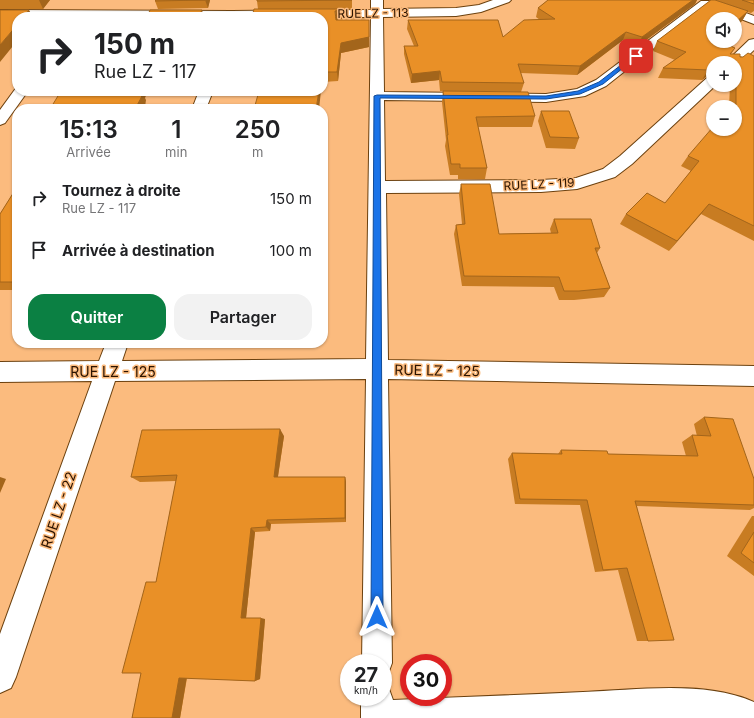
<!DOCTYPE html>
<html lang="fr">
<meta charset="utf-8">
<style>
:root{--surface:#fff;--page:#f2f2f2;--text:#202124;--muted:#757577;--accent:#0b8043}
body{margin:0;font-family:Inter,sans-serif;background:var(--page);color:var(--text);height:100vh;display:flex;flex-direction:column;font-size:15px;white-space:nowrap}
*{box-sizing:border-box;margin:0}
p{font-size:13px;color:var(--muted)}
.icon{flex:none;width:22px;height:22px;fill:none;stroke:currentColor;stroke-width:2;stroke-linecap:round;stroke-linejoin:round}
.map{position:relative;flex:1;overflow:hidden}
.details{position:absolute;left:12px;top:104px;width:316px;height:244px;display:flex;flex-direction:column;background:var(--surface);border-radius:16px;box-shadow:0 1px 3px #0004}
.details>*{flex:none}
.guide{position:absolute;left:12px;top:12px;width:316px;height:84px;border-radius:16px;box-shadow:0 1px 3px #0004;background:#fff;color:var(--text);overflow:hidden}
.tools{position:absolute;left:706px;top:12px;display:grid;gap:8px}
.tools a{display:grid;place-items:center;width:36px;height:36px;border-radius:50%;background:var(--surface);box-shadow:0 1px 3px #0004;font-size:20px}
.speed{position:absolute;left:340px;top:654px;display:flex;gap:8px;font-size:20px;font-weight:700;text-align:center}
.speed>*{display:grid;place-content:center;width:52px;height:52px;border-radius:50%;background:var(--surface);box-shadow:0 1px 3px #0004;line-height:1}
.speed small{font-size:10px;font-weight:400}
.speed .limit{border:6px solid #d22;background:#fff;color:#111}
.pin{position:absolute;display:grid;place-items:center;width:34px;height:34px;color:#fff;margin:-17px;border-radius:8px;box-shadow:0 2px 6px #0006}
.me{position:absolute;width:44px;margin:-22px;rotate:0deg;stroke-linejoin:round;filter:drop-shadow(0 0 3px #0008)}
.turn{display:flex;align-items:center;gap:14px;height:84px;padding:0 16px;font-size:18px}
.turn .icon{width:52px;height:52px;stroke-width:2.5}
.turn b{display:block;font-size:28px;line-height:34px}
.eta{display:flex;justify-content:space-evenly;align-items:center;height:68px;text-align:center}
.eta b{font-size:24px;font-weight:600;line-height:28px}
.action{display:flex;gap:8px;margin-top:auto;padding:8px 16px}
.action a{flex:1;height:46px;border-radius:16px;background:var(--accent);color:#fff;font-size:16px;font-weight:600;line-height:46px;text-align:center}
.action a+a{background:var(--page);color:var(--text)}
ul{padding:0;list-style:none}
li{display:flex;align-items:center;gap:12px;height:52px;padding:0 16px}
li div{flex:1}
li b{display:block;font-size:15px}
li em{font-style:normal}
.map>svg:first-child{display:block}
</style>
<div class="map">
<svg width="754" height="718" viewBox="0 0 754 718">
<rect width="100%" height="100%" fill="#fbbb7e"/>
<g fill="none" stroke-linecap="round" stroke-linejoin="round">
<g stroke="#6c410f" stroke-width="2">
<path id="street" d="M371 0H383V9L456 8 479 5 493 0H511L509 2 481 12 456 16 383 17 384 92 546 94 577 89 596 80 701 1H709L711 3 606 86 585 96 546 102 384 100 385 181 541 180 576 178 603 169 620 156 708 77 713 76V85H716L632 164 615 177 577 189 541 192 386 193 388 360 754 366V386L388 379 392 663 388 674 383 676V663H362L366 379 115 381 16 677 11 688 0 693V634L92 381 0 382V362L99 361 106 343H128L122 361 366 359 371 17 0 18V10L232 11 371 10Z
M716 2 754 16V24L712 8 710 6 712 4Z
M754 39V50L737 66H735V63H725L749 40Z
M16 88 17 91H28L5 123 0 125V110Z
M199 91H213L206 109H192Z
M383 684 388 686 393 700C456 697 520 695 583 692 636 690 705 680 754 702V718H361V697H383Z"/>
</g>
<use href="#street" fill="#fff" fill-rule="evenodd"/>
</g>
<path fill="#c87c22" d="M0 0H50L43 9H0Z
M156 0H210L208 8 158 9 155 1Z
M352 0V9H258L257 1Z
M548 0H697L695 4 638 46 623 40 577 75 520 73 524 83 521 92 440 91 439 80 411 83 404 54V46H414L407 29 408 20 503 37 540 20 536 17 538 8Z
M711 0H754V11L751 13 747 12 742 21 713 41H720L735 48 731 54 743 57 754 56V241L701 214 669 251 620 224 626 214 665 203 691 171 681 166 688 156 735 129V107H729L730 85H735V63H713V75L707 76 702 80 658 78 663 68 675 60 653 51 657 41Z
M323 17 342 19 336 20 369 47 341 53 338 81 323 82Z
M443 91 535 116 532 127H478L487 168 485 179H458V175H450L445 146 446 140 442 102Z
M541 111 579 138 575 149 546 148 538 121Z
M461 184 499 234 551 233 550 229 554 219 600 248 597 253 610 288 604 297 574 300H559L554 287 462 286 454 234 456 225 462 224 459 194Z
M17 187V290H0V214Z
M704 417 754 479V508L750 510 637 506 648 641H637L618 570 595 572 580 505 515 504 508 459 512 453 558 454 561 450 608 454 686 456 682 442 692 435 697 436 694 424Z
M284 436 278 477H345L346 482V522L271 524 270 531 255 532 246 618 265 619 260 679 255 681 187 678 180 718H132L141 673 156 582 176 481 140 482 131 477Z
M752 516H754V576L727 556Z"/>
<path fill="#a3651b" d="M39 0H50L43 9Z
M205 0H210L208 8Z
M693 0H697L695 4 638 46 642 37Z
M341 9 342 19 336 20 335 11Z
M29 10 33 17H23Z
M202 10 204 17H198Z
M748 11 742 21 735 27V23Z
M369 20V47L341 53 338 81 337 72 341 43Z
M17 25V41L0 62V45Z
M626 32 623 40 577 75 580 66Z
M713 66V75L707 76 702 80 708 70Z
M440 71 439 80 411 83 412 74Z
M141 91H148L145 98 146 100 145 107 144 109H135Z
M319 91H321L319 109H316Z
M709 204 701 214 669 251 677 241Z
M280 429 284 436 277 482 274 477Z
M0 477 6 479 0 493Z
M345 477 346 482V522L345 518Z
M267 520 271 524 270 531 266 527Z
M251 528 255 532 246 618H241Z
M261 618 265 619 260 679 255 681Z
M187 676 180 718H172L179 678Z"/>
<path fill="#e99027" stroke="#a3651b" d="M156 0H205L155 1Z
M257 0H352L257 1Z
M548 0H693L642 37 626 32 580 66 518 64 524 83 442 82 440 71 412 74 404 46H418L408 20H498L503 37 524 20 555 19 538 8Z
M711 0H715L748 11 735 23V19H713V41H719L735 48 730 54H740V57H743L748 53 754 56V226L709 204 677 241 626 214 647 193 665 203 699 161 688 156 713 127V129H735V111H736V71H735V63H713V66L708 70 663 68 686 52 657 41Z
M742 0H754V4Z
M254 9H341L335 11 336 20H369V37L341 43 337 72H323V17H252Z
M0 10H29L23 17H17V25L0 45Z
M150 10H202L198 17H147Z
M61 91H141V92H143L141 98 135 109H50Z
M259 91H319L316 109H254Z
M443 91 528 92 535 116 476 117 487 168H460V164H451L447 135H448Z
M541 111H569L579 138 550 137Z
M461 184H490L499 234 558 233 554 219H591L600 248H595L610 288 579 291H564L559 277 464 276 456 225 465 224Z
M17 187V282H0V214Z
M704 417 733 419 754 479V505L635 501 674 640 648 641 627 568 603 570 587 500 520 499 512 453 562 454 561 450 607 451 608 454 698 456 692 435 711 436Z
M280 429 274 477H345V518L267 520 266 527 251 528 241 618H261L255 681 179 678 172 718H132L141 673H122L146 582H156L177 475 131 477 142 430Z
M754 532V563L741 553Z"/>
<path fill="#1a73e8" stroke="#114b97" d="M634 55 638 56 603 84 580 94 546 99 380 98 383 617 381 621 377 623 373 621 371 617 374 96 377 95 546 96 578 91 599 82Z"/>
<g text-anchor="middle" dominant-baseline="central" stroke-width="3" stroke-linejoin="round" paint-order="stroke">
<g font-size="12" fill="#2b1300" stroke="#fbbb7e">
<text transform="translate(373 13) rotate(-1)">RUE LZ - 113</text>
<text transform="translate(539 184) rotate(-3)">RUE LZ - 119</text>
</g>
<g font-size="14" fill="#2b1300" stroke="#fbbb7e">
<text transform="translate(437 370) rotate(1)">RUE LZ - 125</text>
<text x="113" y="371">RUE LZ - 125</text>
<text transform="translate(58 510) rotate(-71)">RUE LZ - 22</text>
</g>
</g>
</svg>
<div class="tools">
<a><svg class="icon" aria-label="sound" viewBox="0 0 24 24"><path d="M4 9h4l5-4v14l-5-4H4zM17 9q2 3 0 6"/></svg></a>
<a>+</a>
<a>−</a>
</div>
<div class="speed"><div>27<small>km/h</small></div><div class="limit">30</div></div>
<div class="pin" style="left:636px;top:56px;background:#d93025"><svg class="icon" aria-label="arrive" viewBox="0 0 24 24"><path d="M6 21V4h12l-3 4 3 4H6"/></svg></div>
<svg class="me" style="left:377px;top:617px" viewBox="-20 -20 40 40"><path d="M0-17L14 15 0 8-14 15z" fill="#1a73e8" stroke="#fff" stroke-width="4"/></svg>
<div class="guide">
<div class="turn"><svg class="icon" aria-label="right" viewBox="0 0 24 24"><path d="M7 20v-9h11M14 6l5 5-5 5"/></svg><div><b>150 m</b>Rue LZ - 117</div></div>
</div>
<section class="details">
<div class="eta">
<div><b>15:13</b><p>Arrivée</p></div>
<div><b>1</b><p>min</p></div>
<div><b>250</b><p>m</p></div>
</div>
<ul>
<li><svg class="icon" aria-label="right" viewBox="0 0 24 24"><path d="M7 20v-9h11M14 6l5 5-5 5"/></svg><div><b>Tournez à droite</b><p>Rue LZ - 117</p></div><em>150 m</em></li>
<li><svg class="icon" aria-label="arrive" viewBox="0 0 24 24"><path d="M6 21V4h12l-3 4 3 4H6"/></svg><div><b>Arrivée à destination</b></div><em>100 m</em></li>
</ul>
<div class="action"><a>Quitter</a><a>Partager</a></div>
</section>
</div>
